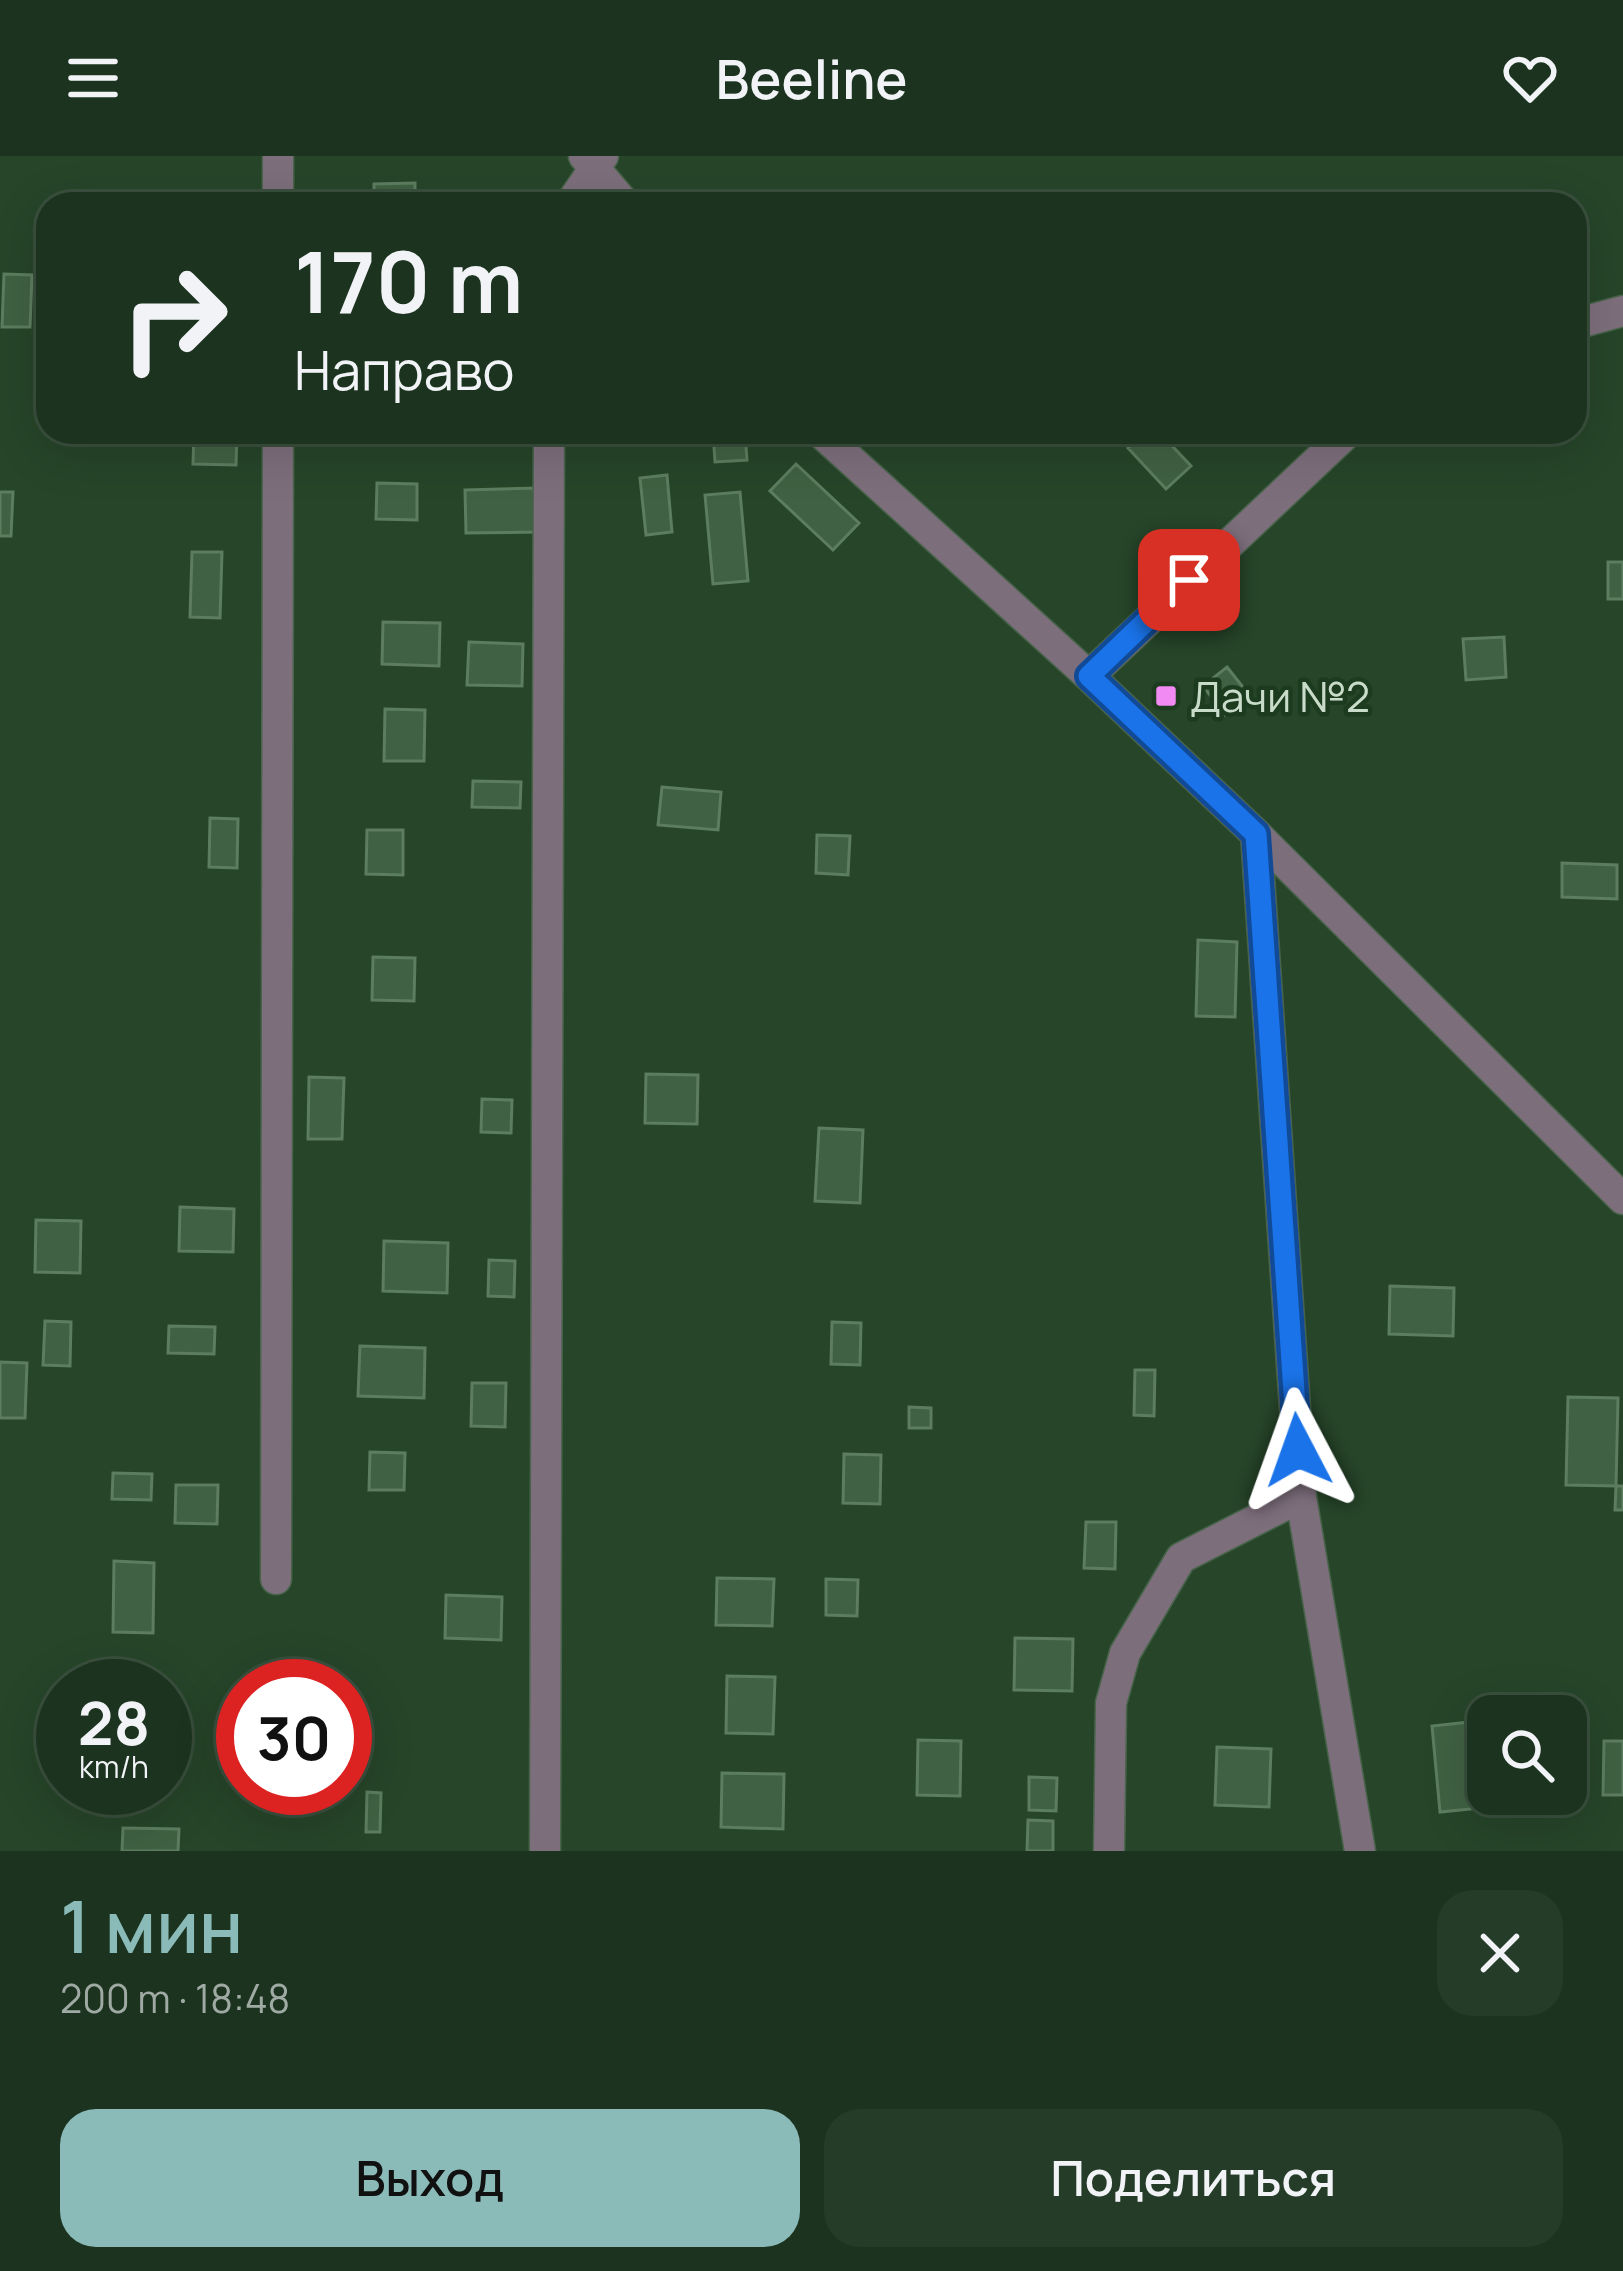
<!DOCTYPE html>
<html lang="ru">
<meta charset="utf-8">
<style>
:root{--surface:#1c341f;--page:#253c28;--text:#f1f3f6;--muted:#a0aaa4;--line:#3a4f3d;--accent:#8bbbb9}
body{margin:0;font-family:Manrope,sans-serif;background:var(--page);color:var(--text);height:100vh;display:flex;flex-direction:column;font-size:45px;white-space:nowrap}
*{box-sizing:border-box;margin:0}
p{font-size:39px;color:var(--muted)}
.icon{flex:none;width:66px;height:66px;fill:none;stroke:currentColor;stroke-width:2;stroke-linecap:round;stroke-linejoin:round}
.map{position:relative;height:1695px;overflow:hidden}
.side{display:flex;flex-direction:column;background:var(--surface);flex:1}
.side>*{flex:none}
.hud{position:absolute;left:36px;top:36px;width:1551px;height:252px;border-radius:36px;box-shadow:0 12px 48px #0002,0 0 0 3px var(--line);background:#1c341f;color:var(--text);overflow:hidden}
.controls{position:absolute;left:1467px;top:1539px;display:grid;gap:24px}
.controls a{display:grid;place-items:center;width:120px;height:120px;border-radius:24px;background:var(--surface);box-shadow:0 12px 48px #0002,0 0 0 3px var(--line);font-size:60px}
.speed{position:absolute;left:36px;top:1503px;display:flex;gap:24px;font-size:60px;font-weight:700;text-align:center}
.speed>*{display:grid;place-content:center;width:156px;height:156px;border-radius:50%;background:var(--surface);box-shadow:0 12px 48px #0002,0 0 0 3px var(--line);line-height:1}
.speed small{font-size:30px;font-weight:400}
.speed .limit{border:18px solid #d22;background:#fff;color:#111}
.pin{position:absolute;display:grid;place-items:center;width:102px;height:102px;color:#fff;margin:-51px;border-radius:24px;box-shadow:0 6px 18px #0006}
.me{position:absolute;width:132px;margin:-66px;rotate:356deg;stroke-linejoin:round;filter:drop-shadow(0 0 9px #0008)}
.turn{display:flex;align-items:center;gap:42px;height:252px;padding:0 60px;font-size:54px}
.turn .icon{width:156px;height:156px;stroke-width:2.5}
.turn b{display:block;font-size:84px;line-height:102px}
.round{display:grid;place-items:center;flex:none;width:126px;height:126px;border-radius:36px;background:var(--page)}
.headline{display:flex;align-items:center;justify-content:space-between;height:204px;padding:0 60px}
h1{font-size:72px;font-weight:600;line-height:90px;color:var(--accent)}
.button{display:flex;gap:24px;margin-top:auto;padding:24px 60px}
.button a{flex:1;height:138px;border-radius:36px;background:var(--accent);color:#111;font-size:48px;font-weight:600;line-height:138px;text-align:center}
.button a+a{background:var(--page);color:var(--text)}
header{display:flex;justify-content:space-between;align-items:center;height:156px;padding:0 60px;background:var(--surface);font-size:54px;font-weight:600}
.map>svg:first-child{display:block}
</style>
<header><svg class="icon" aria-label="menu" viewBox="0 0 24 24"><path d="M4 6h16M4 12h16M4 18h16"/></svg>Beeline<svg class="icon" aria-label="heart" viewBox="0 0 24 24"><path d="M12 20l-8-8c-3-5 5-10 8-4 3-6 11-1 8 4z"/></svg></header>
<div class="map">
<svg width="1623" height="1695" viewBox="0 0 1623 1695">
<rect width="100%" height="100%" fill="#264529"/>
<path fill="#406143" stroke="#5c7d5f" stroke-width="3" d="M415 27V48H374V28Z
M4 118 32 119 30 171H2Z
M194 276H237L236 309 193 308Z
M373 276H407V286L374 288Z
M713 276H745L747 304 715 306Z
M1145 276H1159L1191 310 1166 333 1128 292Z
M796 308 859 367 833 394 770 335Z
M667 319 672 376 646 379 640 322Z
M377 327 417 328V364L376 363Z
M537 332 538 376 466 377 465 334Z
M0 336H13L11 380H0Z
M740 336 748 425 713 428 705 339Z
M192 396H222L220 462 190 461Z
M1608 406H1623V443H1608Z
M383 466 440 467 439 510 382 508Z
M1504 481 1506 521 1466 524 1463 483Z
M469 486 523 488 522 530 467 529Z
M1227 511 1250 540 1225 559 1203 530Z
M385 553 425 554 424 605H384Z
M473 625 521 626 520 652 472 651Z
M662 631 721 636 718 674 658 669Z
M210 662 238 663 237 712 209 711Z
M367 674H403V719L366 718Z
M817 679 850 680 848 719 816 717Z
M1562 707 1617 709V743L1562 741Z
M1198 784 1237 786 1235 861 1196 860Z
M373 801 415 802 414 845 372 844Z
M646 918 698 919 697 968 645 967Z
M309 921 344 922 342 983H308Z
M482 943 512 944 511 977 481 976Z
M819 972 863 974 860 1047 815 1045Z
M180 1051 234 1053 233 1096 179 1095Z
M36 1064 81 1065 80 1117 35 1116Z
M384 1085 448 1087 447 1137 383 1135Z
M489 1104 515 1105 514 1141 488 1140Z
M1390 1130 1454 1132 1453 1180 1389 1178Z
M45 1165 71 1166 70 1210 43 1209Z
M832 1166 861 1167 860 1209 831 1208Z
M169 1170 215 1171 214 1198 168 1197Z
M360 1190 425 1192 424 1242 358 1240Z
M0 1206 27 1207 25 1262H0Z
M1135 1214H1155L1154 1260 1134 1259Z
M472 1227H506L505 1271 471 1270Z
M1568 1241 1618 1242 1616 1330 1566 1329Z
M909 1251 931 1252V1272H909Z
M370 1296 405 1297 404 1334H369Z
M844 1298 881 1299 880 1348 843 1347Z
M113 1317 152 1318 151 1344 112 1343Z
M176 1329H218L217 1368 175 1367Z
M1616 1330H1623V1354H1615Z
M1086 1366H1116L1115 1413 1084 1412Z
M114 1405 154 1407 153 1477 113 1476Z
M717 1422 774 1423 772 1470 716 1469Z
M826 1423 858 1424 857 1460 826 1459Z
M446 1439 502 1441 501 1484 445 1482Z
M1015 1482 1073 1483 1072 1535 1014 1534Z
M727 1520 775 1521 773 1578 726 1577Z
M165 1532H175L174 1582H165Z
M1488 1564V1638H1499L1500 1650 1440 1656 1432 1570Z
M918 1584 961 1585 960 1640 917 1639Z
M1604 1585H1623V1639H1603Z
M1217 1591 1271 1593 1269 1651 1215 1649Z
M722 1617 784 1618 783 1673 721 1671Z
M1029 1621 1057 1622 1056 1655 1029 1654Z
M367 1636 381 1637 380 1676H366Z
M1028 1664 1053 1665V1695H1027Z
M123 1672 179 1673 178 1695H122Z"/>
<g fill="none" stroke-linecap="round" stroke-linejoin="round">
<g stroke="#476349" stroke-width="33">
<path id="minor" d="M584 0 625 48
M278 48V0
M570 48 603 0
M1575 168 1623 155
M820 276 1089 520 1256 678 1623 1043
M1089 520 1348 276
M1256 678 1301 1341 1360 1695
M276 1423 278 276
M545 1695 549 276
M1109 1695 1111 1547 1125 1497 1181 1402 1301 1341"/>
</g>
<use href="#minor" stroke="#7d6e7c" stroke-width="30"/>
</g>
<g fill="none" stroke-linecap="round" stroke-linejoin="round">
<g stroke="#114b97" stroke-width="30">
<path id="route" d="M1189 424 1089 520 1256 678 1298 1294"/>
</g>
<use href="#route" stroke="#1a73e8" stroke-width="21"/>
</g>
<rect fill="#f28af3" stroke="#1c3b1f" stroke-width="4.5" x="1154" y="528" width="24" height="24" rx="6"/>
<g text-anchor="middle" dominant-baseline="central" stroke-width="9" stroke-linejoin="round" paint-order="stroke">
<g font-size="42" fill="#c9dcca" stroke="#1c3b1f" text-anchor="start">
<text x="1190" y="540">Дачи №2</text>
</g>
</g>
</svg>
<div class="controls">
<a><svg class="icon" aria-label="search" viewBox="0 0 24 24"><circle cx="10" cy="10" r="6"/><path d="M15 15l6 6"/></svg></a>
</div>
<div class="speed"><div>28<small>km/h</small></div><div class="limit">30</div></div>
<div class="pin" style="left:1189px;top:424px;background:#d93025"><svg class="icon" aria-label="arrive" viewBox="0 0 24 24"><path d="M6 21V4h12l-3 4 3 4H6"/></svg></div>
<svg class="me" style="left:1298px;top:1294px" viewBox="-20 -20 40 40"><path d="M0-17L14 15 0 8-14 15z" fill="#1a73e8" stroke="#fff" stroke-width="4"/></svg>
<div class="hud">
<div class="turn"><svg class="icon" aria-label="right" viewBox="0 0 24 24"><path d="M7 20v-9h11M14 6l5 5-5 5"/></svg><div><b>170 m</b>Направо</div></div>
</div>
</div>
<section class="side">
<div class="headline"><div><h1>1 мин</h1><p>200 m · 18:48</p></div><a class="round"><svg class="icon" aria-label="close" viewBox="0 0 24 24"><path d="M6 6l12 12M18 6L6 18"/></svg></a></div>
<div class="button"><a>Выход</a><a>Поделиться</a></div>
</section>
